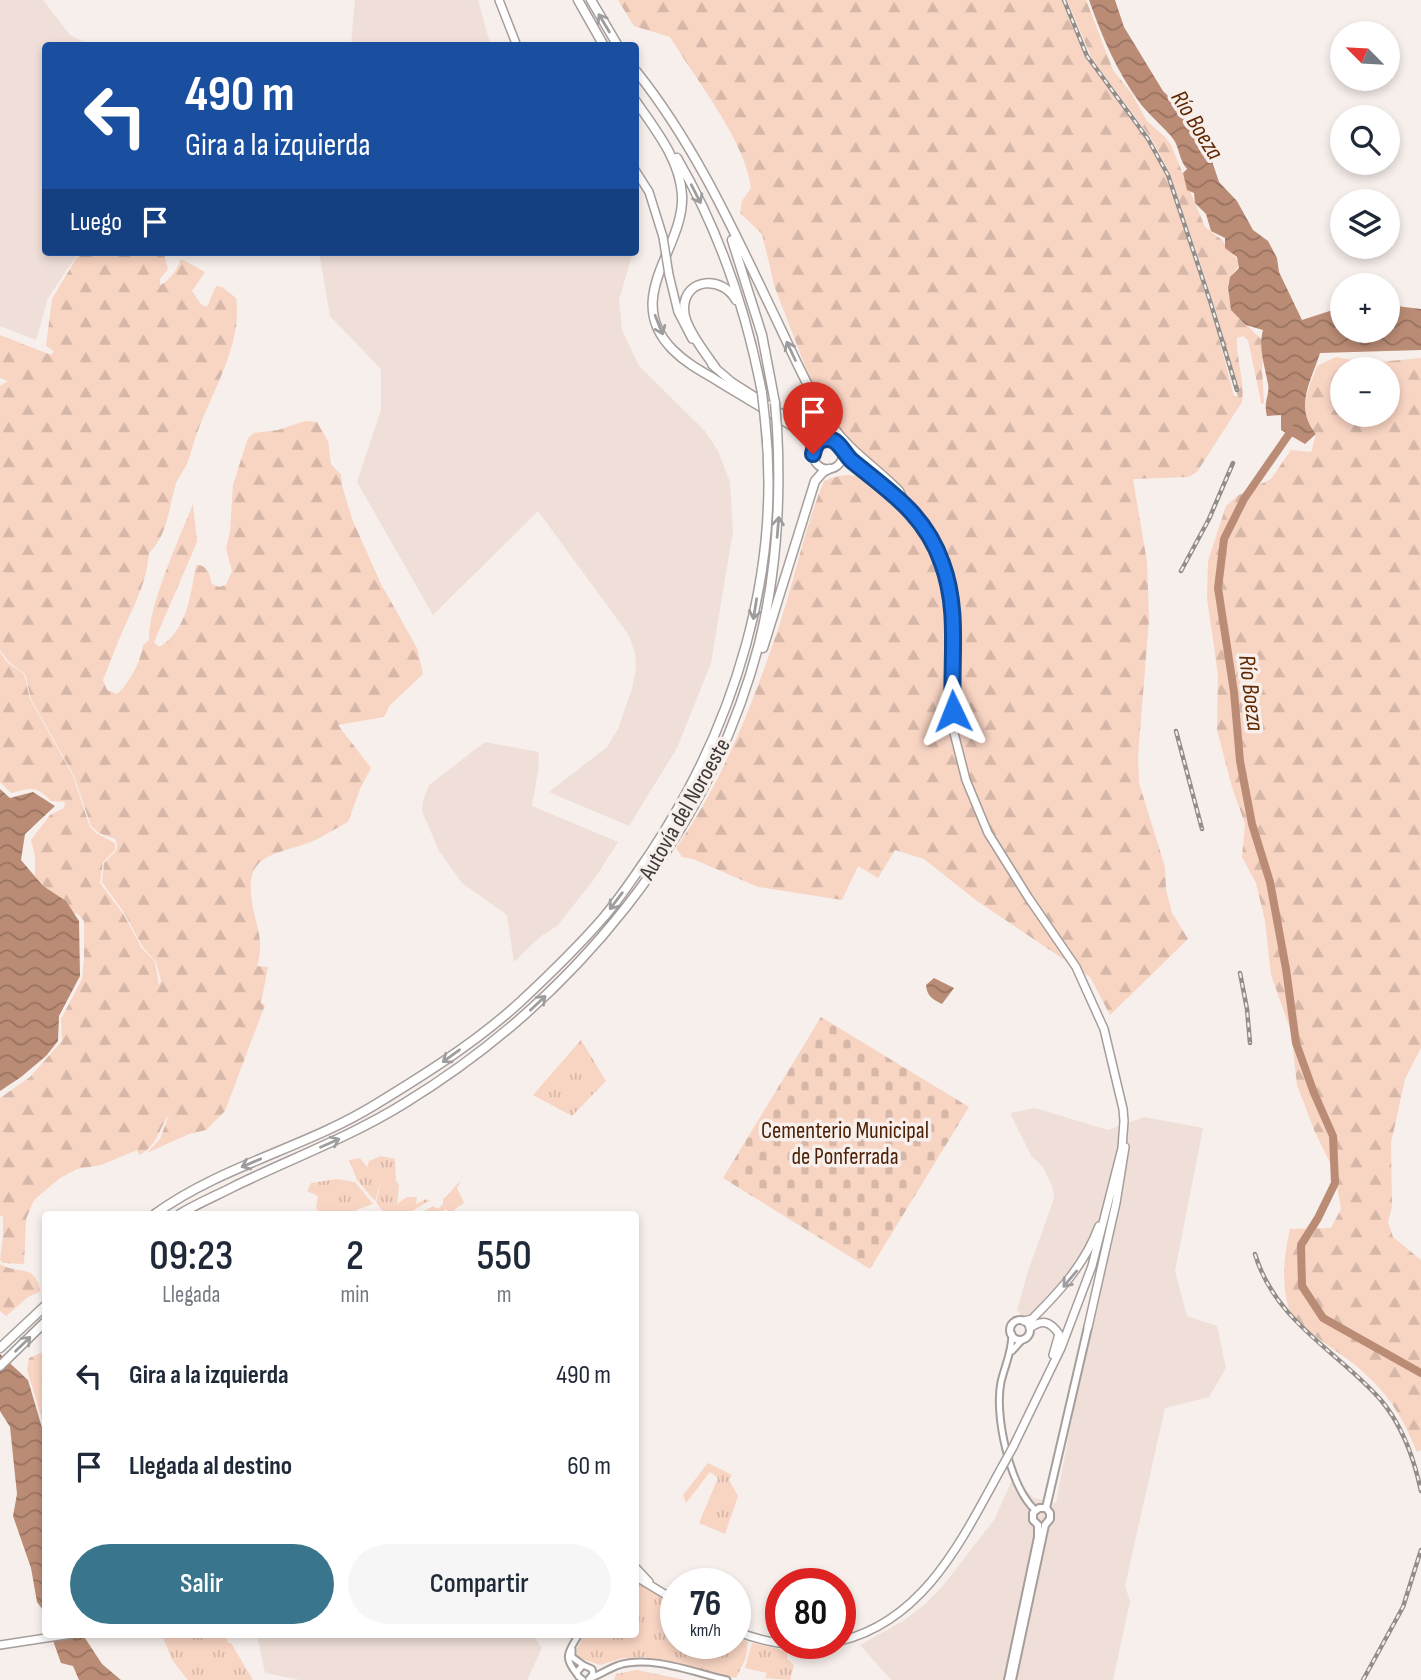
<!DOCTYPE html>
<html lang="es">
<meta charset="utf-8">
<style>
:root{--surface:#fff;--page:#f6f6f7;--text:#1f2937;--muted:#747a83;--accent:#39758d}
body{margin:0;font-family:"Sofia Sans Condensed",sans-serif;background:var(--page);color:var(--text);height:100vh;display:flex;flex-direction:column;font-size:26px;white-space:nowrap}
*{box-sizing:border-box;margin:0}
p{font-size:23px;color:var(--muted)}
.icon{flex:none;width:38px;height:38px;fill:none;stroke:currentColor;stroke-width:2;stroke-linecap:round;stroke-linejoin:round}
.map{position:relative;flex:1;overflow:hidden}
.details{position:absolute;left:42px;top:1211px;width:597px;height:427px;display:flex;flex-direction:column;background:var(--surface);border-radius:7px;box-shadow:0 4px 10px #0003}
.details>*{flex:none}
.guide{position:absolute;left:42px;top:42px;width:597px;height:214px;border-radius:7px;box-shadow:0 4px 10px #0003;background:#1a4fa0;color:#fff;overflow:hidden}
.needle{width:46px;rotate:294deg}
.buttons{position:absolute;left:1330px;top:21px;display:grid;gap:14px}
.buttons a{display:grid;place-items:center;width:70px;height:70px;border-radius:50%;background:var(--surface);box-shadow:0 4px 10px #0003;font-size:35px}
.speed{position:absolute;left:660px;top:1568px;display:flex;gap:14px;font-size:35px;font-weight:700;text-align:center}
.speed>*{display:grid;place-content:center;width:91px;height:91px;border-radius:50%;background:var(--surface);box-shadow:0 4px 10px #0003;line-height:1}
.speed small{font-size:18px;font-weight:400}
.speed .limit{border:10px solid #d22;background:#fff;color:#111}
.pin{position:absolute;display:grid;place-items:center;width:60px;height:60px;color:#fff;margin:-72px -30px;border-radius:50% 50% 50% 0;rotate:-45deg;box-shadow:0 0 7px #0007}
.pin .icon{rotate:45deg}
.me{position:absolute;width:77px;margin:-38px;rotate:358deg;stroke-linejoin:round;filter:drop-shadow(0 0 5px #0008)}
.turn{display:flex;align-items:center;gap:24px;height:147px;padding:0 28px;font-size:32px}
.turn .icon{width:91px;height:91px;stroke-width:2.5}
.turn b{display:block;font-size:49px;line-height:60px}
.then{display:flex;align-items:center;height:66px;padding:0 28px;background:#0003;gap:14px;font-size:26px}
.eta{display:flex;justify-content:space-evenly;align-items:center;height:119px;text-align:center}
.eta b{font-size:42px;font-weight:600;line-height:49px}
.action{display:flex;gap:14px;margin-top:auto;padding:14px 28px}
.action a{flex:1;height:80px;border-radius:42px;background:var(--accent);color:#fff;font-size:28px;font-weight:600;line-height:80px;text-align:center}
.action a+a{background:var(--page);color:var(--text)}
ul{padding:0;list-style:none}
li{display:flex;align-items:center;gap:21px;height:91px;padding:0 28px}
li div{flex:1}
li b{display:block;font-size:26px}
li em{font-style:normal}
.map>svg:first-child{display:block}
</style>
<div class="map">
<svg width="1421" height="1680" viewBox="0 0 1421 1680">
<defs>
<pattern id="grass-tufts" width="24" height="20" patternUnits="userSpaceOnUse" patternTransform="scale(1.75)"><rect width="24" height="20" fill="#f8d4c3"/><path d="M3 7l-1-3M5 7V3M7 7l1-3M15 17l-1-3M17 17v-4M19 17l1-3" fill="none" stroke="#d6b7a8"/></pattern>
<pattern id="forest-firs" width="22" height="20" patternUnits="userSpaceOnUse" patternTransform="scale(1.75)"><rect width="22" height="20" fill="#f8d4c3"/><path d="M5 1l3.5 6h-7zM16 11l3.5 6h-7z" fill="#d6b7a8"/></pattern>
<pattern id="cemetery-stones" width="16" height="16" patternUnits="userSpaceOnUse" patternTransform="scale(1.75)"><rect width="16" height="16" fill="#f8d4c3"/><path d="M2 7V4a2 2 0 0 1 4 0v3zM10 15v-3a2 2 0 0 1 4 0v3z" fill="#d6b7a8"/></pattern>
<pattern id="water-waves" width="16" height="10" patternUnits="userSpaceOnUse" patternTransform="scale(1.75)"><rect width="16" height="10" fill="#bb8c75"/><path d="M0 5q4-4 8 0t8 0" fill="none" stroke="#997361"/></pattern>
</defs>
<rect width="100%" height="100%" fill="#f7efeb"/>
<path fill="#efdfd8" d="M0 0H43L70 35 91 45 46 46V252H79L48 298 36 340 0 326Z
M355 0H478L489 40 493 45H351Z
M319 252H633L619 300 622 330 639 366 705 431 718 451 730 482 733 531 711 663 677 748 629 826 549 792 607 747 618 729 632 689 636 668 635 652 628 634 538 511 433 615 357 482 381 410V369L330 316Z
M485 742 539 752 538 771 532 806 618 842 595 878 557 926 541 936 514 962 507 915 462 883 439 851 422 811 423 801 429 785Z
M1035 1108 1108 1130 1144 1117 1203 1128 1175 1271 1187 1316 1217 1326 1226 1368 1209 1397 1165 1408 1125 1586 1130 1601 1113 1680H891L860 1645 903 1621 924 1605 942 1587 994 1520 1013 1478 1034 1498 1056 1503 1074 1407 1115 1225 1096 1223 1076 1265 1028 1317 1022 1316 1017 1310 1029 1268 1054 1199 1053 1188 1043 1167 1032 1157 1010 1113Z
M533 1635 542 1648 527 1680H300L265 1673 257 1635Z"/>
<path fill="url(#grass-tufts)" d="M581 1040 606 1081 572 1116 533 1095Z
M381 1156 395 1159 396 1181 399 1185 397 1204 407 1197H417L416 1204 426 1199 429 1201 407 1214H385L376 1202 382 1178 375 1201 357 1180 349 1160 360 1158 367 1167 369 1161Z
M337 1179 355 1182 373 1204 356 1210 357 1214H320L316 1208 318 1196 307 1191 311 1183Z
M461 1181 457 1188 464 1203 455 1209 453 1214 445 1209 441 1214H419L433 1206 438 1209 443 1204V1199C451 1193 454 1186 461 1181Z
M708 1463 732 1475 729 1480 738 1496 725 1534 699 1523 718 1478 710 1472 686 1503 683 1495Z
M635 1580 675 1607 676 1643H735V1636L748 1642 746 1658 736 1678 646 1657 623 1658 600 1665 577 1657V1649L584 1635 635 1634Z
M162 1635H226L228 1643H231L253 1680H188L172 1660Z
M752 1643 787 1651V1659L794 1665 790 1680 765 1678 767 1673 745 1668Z
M637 1670 685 1680H614L616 1674Z"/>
<path fill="url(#forest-firs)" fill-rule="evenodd" d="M618 0H1062L1089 61 1148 140 1166 173 1217 331 1234 396 1238 397 1216 311 1169 171 1151 138 1092 59 1067 0H1086L1113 70 1132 94 1147 121 1165 137 1171 145 1205 227 1222 240 1240 264C1237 268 1232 274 1230 278 1220 303 1249 327 1264 342L1262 369 1264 403 1261 404 1260 397 1248 340 1243 336 1237 338C1236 360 1245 380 1242 402L1197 472 1188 477 1133 479 1147 562 1149 619 1138 756 1139 783 1165 867 1166 890 1172 913 1188 939 1110 1015 1090 977 977 901 924 859 895 850 878 878 858 866 842 900 758 887 693 859 682 857 676 848C723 782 756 696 781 620 796 574 805 526 824 481 844 473 854 473 874 483L883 470 842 432 826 409 807 371 775 288 762 234 740 213 742 201 751 188C746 142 695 78 670 37L634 26Z
M80 252H160L164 254 168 269 160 279V285C169 282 178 268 181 259L205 272 192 291 201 304 207 307 216 286 222 287 236 298C243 343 212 392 197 433 193 443 191 454 187 464 184 470 179 476 176 483 169 506 168 535 149 553 147 581 135 603 124 628 116 645 110 663 103 680L107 690 117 694C129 684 141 661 143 645L149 640C148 606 180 537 193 504L197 542 154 642 159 647C187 632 191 593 196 565 208 565 209 573 212 584L219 587 226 585 232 571 226 549 230 532 233 485 248 438 254 433 278 430 305 421 317 422 328 441 331 464 341 475 342 485 352 519 381 584 417 648 423 674 390 705 384 717 338 725 371 768 360 789 348 822C334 829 320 839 305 844 266 857 243 857 253 908 258 932 264 942 257 966L268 967 261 1003 265 1005 225 1111 206 1130 189 1134 147 1153 160 1139 169 1115 174 1109C159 1123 160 1145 139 1155L137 1150 101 1165 77 1169 60 1178 34 1200 26 1219 24 1264 3 1263 0 1260 3 1236V1217L0 1215V1098L30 1077 62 1041 61 1019 82 979 84 960V921L78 914 60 910 62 898 49 896 35 878V856L31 840 50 815 64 808 65 802 51 801C36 785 31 788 11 793L0 782V652L7 662 24 674 30 699 73 776 90 827 96 833 115 843V850L103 862 100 883 124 915 141 947 155 962 159 985 161 981 156 962 142 946 125 914 102 882 104 863 116 851 117 844 115 839 99 833 91 826 74 776 31 699 25 674 8 661 0 650V386L8 381 0 378V335L51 355 54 351 46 346 52 299Z
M1336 357 1368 363 1421 358V1048L1405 1079 1391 1143 1392 1207 1388 1222 1393 1237 1421 1260V1450L1417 1452C1401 1413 1387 1392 1355 1365 1340 1353 1294 1324 1289 1309 1281 1284 1284 1254 1290 1229L1331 1228 1341 1209 1335 1173 1314 1130 1297 1085 1291 1031 1271 975 1265 921 1256 883 1242 857 1245 824 1232 787 1217 730 1218 675 1207 598 1208 561 1226 506 1237 496 1271 479 1291 450 1311 452 1316 434C1296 409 1307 394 1317 366ZM1342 369H1388V415H1342Z
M0 1264C10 1271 27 1269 33 1275 37 1279 39 1287 41 1291L28 1297 6 1316 0 1311Z
M45 1351V1429L27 1370 29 1358Z"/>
<path fill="url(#cemetery-stones)" d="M821 1017 969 1107 870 1269 723 1178Z"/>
<path fill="url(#water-waves)" d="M1089 0H1115L1124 27 1163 91 1187 115 1206 143 1219 182 1237 201 1253 230 1268 241 1277 258 1279 272 1302 320 1342 307V331H1388V305L1421 309V350L1320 353C1310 384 1294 407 1316 434L1305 444 1281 430V415L1267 416C1263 401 1270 396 1268 384 1265 367 1258 347 1263 330L1246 325 1231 310 1228 288 1230 277 1239 268 1237 257 1225 248V238L1211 231 1206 214 1195 203 1194 193 1187 190 1183 173 1187 169C1179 160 1180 150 1174 140 1169 132 1148 114 1140 103 1117 72 1102 37 1089 0Z
M0 789 10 798 33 792 55 806 25 834 21 860 43 886 66 901 79 921 80 976 59 1016 58 1041 46 1056 21 1077 0 1091Z
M934 978 954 988 942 1004C932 999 927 996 926 985Z
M0 1354 28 1380 45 1438V1613L37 1602 31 1568 13 1516 17 1494 10 1427 0 1411Z
M51 1635H83L102 1664 121 1680H79L73 1666 61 1663Z"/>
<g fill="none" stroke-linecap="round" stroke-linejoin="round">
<path stroke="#bb8c75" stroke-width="8" d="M1289 423V434L1244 499 1224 539 1218 588 1234 692 1240 761 1252 824 1270 882 1286 969 1296 1043 1314 1093 1333 1136 1335 1183 1318 1218 1301 1245 1302 1286 1323 1318 1421 1373"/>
<g stroke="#a69e9b" stroke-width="9">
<path id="tertiary" d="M1012 1334C1012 1352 1005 1365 1001 1382 994 1416 1010 1486 1035 1510
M1012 1351 1022 1340
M572 1649V1657L583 1665
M577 1674C562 1656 569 1652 579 1634
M589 1679C599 1675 608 1669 619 1665 652 1655 695 1673 727 1680
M583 1680 578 1676 577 1672 583 1665 592 1669 593 1674 589 1679"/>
</g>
<g stroke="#a69e9b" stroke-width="10">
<path id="secondary" d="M1010 1330a10 10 0 1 1 20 0a10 10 0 1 1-20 0Z
M1046 1508 1088 1327
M1008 1680 1038 1537V1525
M1012 1680 1045 1525 1050 1519V1513L1046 1508H1039L1033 1513V1520L1038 1525"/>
</g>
<g stroke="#a69e9b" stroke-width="10">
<path id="trunk" d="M499 0 517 46
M635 170 649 192 663 237
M669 275 678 312 692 339
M712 365 732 382 823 440
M813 454a15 15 0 1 1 30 0a15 15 0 1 1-30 0Z
M842 451 904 502 929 536 942 562 954 616 951 660 953 729 966 780 988 833 1028 897 1076 967 1104 1029 1123 1109 1124 1121 1122 1148 1092 1266 1061 1348 1013 1447
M1024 1321 1032 1319C1060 1291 1085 1264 1099 1226
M1088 1327 1116 1203 1125 1147
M1030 1328C1042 1319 1050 1321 1059 1334L1053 1355
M635 1567 649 1582
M635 1576 676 1601
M735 1631C764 1642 796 1649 828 1643
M840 1641C926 1620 963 1537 1002 1467
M0 1645 72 1634"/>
</g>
<g stroke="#a69e9b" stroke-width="11">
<path id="motorway" d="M578 0 604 46
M591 0 618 46
M636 71C697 147 737 238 779 325 795 359 810 393 831 424 849 451 877 468 899 491L904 502
M635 100C654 128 680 159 682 195 685 248 621 298 673 350 685 362 699 370 713 378 744 398 778 415 808 437L813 454
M677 158C720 232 746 309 762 393
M732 240 762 335 775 403
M715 367C705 353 683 325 684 308 685 277 723 276 736 300
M816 410 834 440
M763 648 815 481 823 472 829 469
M155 1214C221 1166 304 1148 373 1106 424 1075 475 1043 519 1003 548 976 577 948 603 918 621 897 636 874 651 852 735 725 782 572 765 420
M180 1214C198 1203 218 1195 237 1185 293 1158 352 1136 405 1103 572 1001 709 836 759 644 777 572 781 500 777 427
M0 1348 46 1305
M0 1366 46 1321"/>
</g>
<use href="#tertiary" stroke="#fff" stroke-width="5"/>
<use href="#secondary" stroke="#fff" stroke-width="6"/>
<use href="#trunk" stroke="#fff" stroke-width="7"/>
<use href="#motorway" stroke="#fff" stroke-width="8"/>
<g stroke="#938d8a" stroke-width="4.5">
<path id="rail" d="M1064 0 1087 56 1148 139 1168 175 1211 304 1237 390
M1181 571 1209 519 1233 463
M1176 731 1202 829
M1240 973 1247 1009 1250 1043
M1255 1254C1275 1321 1336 1350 1380 1399 1403 1426 1414 1458 1421 1491
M1363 1680 1403 1607 1421 1550"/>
</g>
<use href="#rail" stroke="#f7efeb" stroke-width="2" stroke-dasharray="5" stroke-linecap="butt"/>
<g stroke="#a69e9b" stroke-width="10" stroke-linecap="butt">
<path id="trunk-bridge" d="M663 237 669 275
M1002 1467 1013 1447"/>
</g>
<g stroke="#a69e9b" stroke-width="11" stroke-linecap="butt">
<path id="motorway-bridge" d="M762 393 765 420
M775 403 777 427"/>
</g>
<use href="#trunk-bridge" stroke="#fff" stroke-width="7"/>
<use href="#motorway-bridge" stroke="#fff" stroke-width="8"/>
</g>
<defs><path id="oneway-shaft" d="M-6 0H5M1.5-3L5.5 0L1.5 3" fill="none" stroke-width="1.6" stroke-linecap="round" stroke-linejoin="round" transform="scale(1.75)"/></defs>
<g stroke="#9e9c9c">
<use href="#oneway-shaft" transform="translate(604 23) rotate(-121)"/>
<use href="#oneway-shaft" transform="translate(696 194) rotate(63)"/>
<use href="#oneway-shaft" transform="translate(659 325) rotate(68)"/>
<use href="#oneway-shaft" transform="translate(791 351) rotate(-115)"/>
<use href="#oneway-shaft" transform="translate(778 527) rotate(-85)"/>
<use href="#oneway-shaft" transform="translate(755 609) rotate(99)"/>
<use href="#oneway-shaft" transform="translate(616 901) rotate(127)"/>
<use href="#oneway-shaft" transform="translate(538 1003) rotate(-43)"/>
<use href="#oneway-shaft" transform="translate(451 1056) rotate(144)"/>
<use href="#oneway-shaft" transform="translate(330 1143) rotate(-24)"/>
<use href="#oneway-shaft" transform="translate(251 1163) rotate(157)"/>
<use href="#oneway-shaft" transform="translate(1070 1279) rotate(130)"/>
<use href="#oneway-shaft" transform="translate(23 1344) rotate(-44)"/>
</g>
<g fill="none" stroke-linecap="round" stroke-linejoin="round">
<g stroke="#114b97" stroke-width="18">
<path id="route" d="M813 454C814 449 815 444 820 441 836 432 843 453 852 461 890 492 925 514 942 563 960 611 950 662 953 711"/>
</g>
<use href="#route" stroke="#1a73e8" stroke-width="12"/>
</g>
<g text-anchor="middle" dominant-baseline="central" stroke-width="7" stroke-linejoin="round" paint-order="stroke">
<g font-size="23" fill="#3d3a38" stroke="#f7efeb">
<text transform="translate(685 809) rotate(-60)">Autovía del Noroeste</text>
</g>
<g font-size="23" fill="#4d2005" stroke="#f7efeb">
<text x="845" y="1131">Cementerio Municipal<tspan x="845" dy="26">de Ponferrada</tspan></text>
</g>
<g font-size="24" font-style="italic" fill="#612701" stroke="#f7efeb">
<text transform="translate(1197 125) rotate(58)">Río Boeza</text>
<text transform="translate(1251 693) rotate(83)">Río Boeza</text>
</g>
</g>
</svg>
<div class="buttons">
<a><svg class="needle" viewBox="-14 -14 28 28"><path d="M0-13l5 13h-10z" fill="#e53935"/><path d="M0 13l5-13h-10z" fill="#747a83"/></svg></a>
<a><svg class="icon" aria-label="search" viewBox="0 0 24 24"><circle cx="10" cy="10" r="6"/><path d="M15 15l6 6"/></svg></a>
<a><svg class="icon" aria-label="layers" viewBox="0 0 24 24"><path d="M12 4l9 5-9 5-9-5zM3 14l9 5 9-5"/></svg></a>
<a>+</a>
<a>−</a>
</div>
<div class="speed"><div>76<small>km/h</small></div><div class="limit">80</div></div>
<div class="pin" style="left:813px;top:454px;background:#d93025"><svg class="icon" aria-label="arrive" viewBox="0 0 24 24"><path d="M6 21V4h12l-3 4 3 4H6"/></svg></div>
<svg class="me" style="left:953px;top:711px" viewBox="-20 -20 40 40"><path d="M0-17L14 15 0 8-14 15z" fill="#1a73e8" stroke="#fff" stroke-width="4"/></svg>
<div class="guide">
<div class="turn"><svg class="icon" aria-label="left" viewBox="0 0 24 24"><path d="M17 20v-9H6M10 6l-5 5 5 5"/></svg><div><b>490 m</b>Gira a la izquierda</div></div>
<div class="then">Luego<svg class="icon" aria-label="arrive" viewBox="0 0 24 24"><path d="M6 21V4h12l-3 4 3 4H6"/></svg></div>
</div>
<section class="details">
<div class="eta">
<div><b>09:23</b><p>Llegada</p></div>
<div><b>2</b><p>min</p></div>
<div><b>550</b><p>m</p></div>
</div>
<ul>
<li><svg class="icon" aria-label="left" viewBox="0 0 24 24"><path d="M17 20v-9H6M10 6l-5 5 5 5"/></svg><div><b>Gira a la izquierda</b></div><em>490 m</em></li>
<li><svg class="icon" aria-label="arrive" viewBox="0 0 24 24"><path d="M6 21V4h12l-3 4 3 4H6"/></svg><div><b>Llegada al destino</b></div><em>60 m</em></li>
</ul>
<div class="action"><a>Salir</a><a>Compartir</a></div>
</section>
</div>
